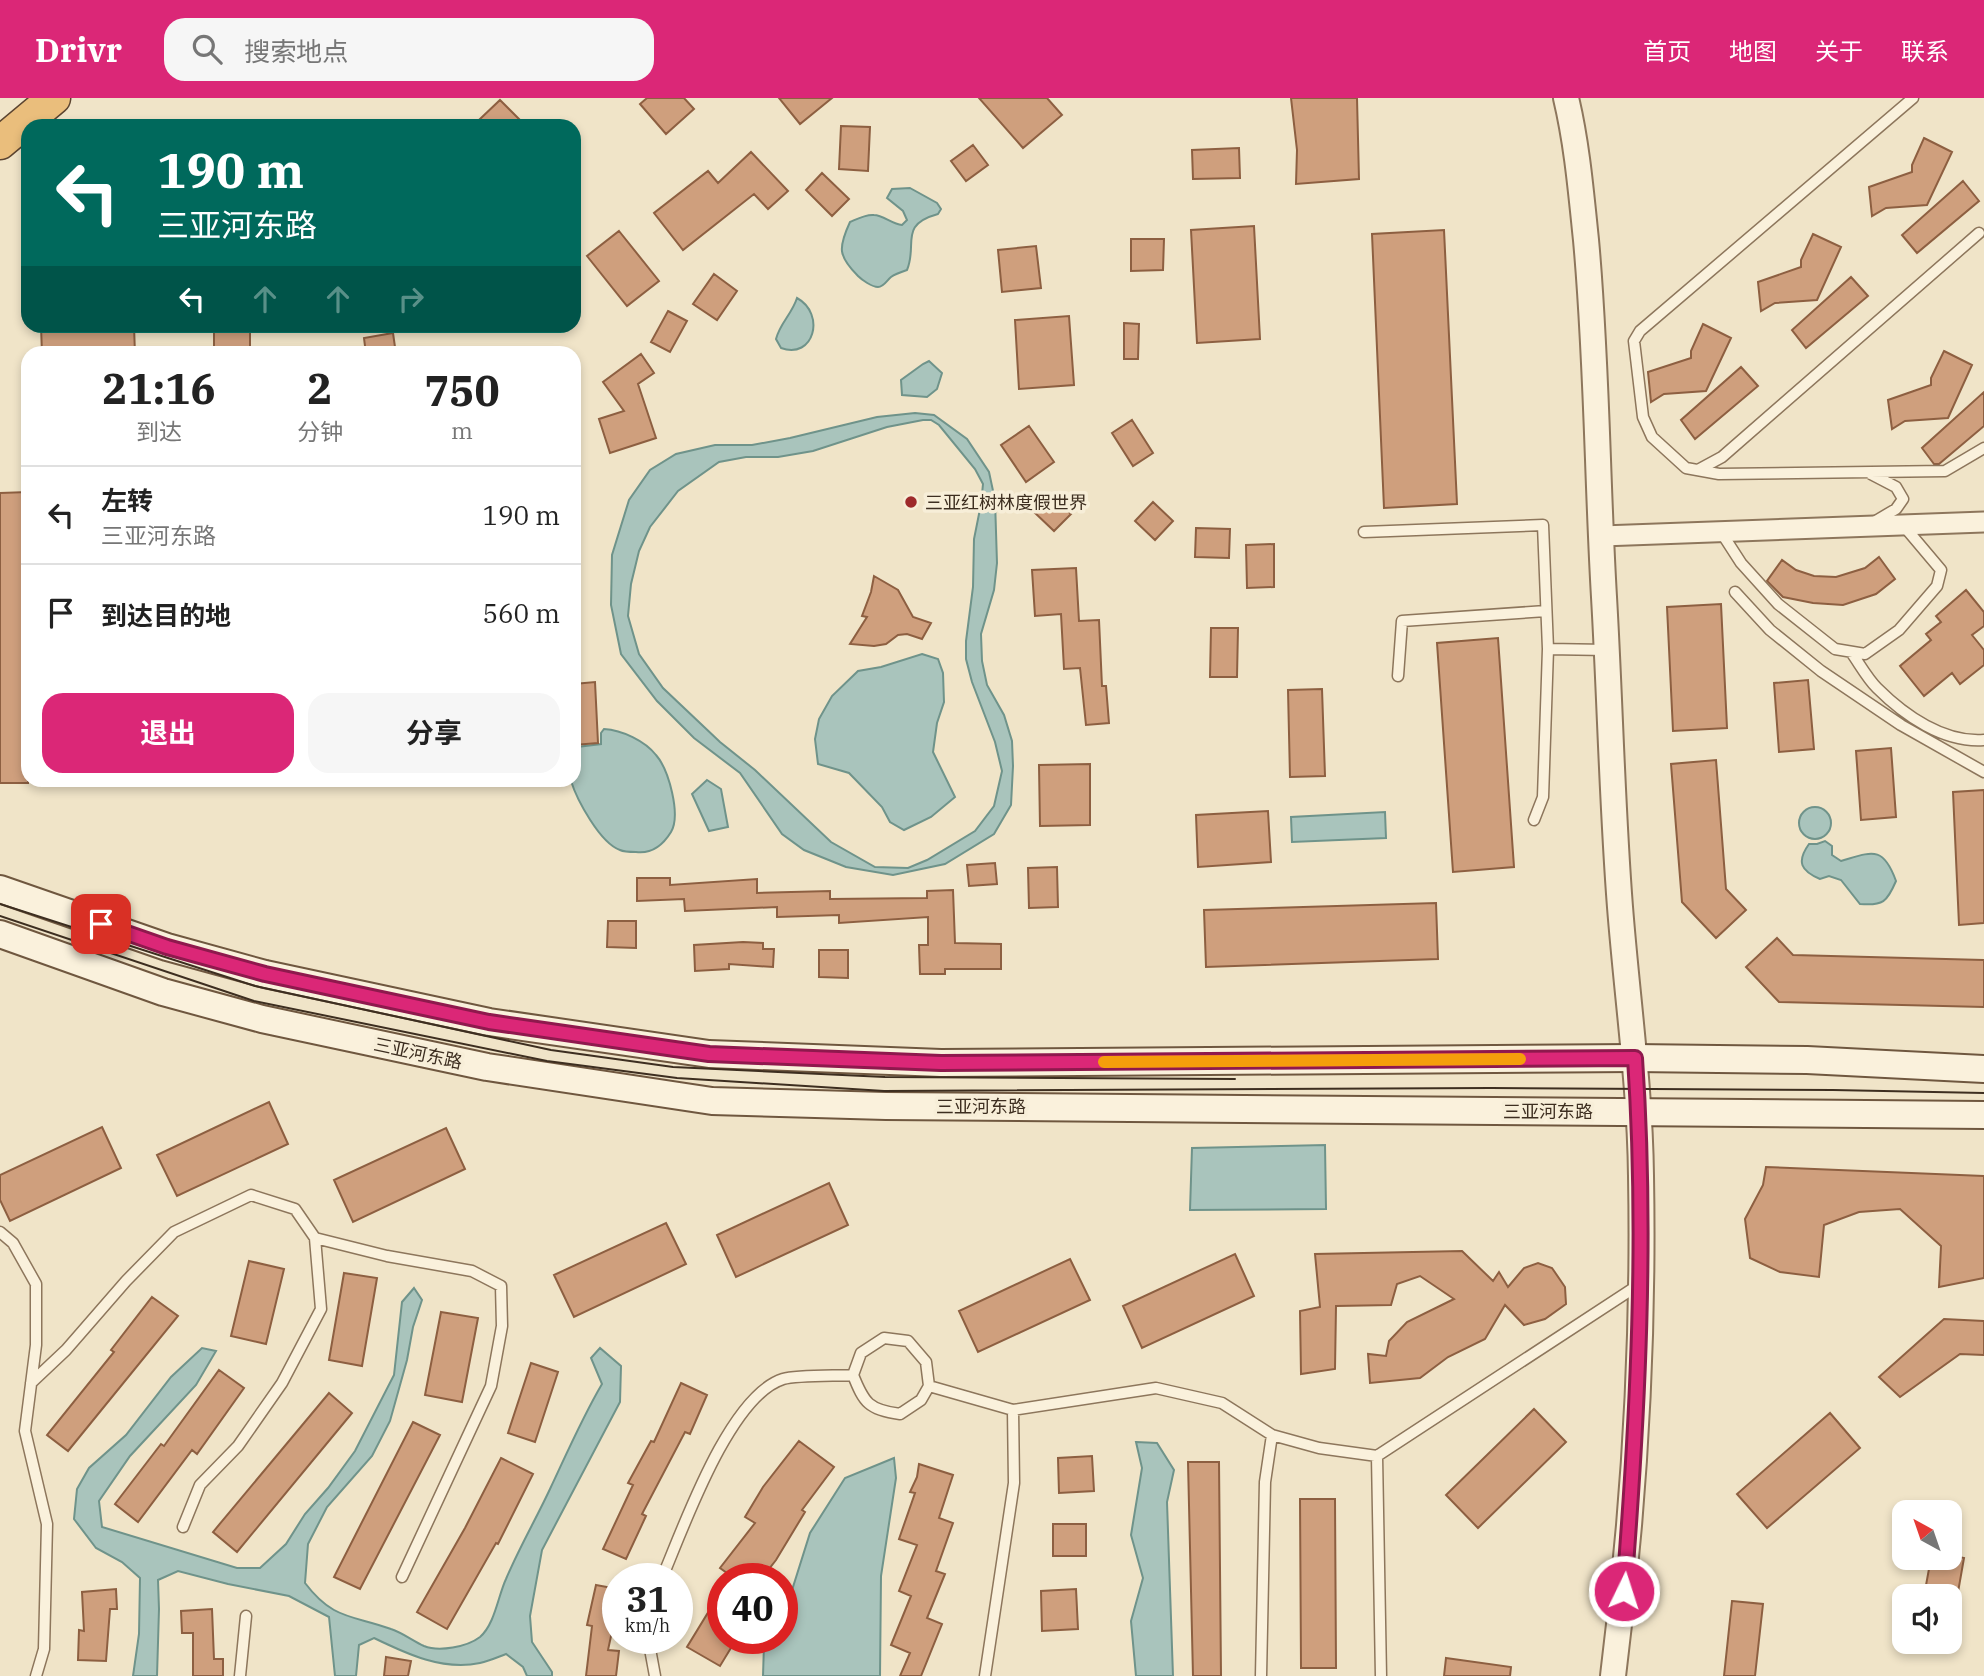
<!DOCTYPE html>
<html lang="zh">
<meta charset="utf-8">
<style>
:root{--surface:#fff;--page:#f6f6f6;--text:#222;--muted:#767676;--line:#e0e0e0;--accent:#db2777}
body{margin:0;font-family:"IBM Plex Serif","Noto Sans SC",serif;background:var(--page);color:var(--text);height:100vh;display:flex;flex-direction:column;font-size:26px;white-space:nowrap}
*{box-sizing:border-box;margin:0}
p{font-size:23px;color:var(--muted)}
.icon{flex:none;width:38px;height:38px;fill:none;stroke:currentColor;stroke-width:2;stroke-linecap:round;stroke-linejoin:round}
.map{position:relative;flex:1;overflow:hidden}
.panel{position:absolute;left:21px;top:248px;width:560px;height:441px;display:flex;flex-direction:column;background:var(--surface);border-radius:21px;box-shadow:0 4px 10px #0003}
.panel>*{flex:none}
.hud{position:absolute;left:21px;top:21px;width:560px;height:214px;border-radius:21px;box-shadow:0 4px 10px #0003;background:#00695c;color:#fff;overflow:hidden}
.needle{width:46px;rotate:320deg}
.fabs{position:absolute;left:1892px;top:1402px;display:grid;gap:14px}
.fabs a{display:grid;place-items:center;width:70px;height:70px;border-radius:14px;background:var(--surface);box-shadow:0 4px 10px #0003;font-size:35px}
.speed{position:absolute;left:602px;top:1465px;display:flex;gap:14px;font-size:35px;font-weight:700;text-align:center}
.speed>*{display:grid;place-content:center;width:91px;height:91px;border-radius:50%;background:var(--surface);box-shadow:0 4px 10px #0003;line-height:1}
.speed small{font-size:18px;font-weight:400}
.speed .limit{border:10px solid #d22;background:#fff;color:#111}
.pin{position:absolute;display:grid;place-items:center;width:60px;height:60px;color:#fff;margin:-30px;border-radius:14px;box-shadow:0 4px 10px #0006}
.me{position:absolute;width:77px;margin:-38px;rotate:4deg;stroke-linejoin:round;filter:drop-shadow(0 0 5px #0008)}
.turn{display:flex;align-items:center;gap:24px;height:147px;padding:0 21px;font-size:32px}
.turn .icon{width:91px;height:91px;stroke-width:2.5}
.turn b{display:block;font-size:49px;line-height:60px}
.lanes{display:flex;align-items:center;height:66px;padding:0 21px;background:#0003;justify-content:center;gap:35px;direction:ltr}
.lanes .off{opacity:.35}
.eta{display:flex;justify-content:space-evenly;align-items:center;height:119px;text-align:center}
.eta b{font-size:42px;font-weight:700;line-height:49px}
.action{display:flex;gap:14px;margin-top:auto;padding:14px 21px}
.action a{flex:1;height:80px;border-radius:21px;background:var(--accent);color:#fff;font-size:28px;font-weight:700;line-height:80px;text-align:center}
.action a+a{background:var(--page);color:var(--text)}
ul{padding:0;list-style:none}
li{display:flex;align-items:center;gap:21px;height:98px;padding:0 21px;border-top:2px solid var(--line)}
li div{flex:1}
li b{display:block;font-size:26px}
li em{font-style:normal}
header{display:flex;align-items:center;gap:42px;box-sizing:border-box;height:98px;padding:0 35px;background:var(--accent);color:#fff}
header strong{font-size:33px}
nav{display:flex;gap:38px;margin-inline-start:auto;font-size:24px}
.search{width:490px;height:63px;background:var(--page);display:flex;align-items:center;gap:18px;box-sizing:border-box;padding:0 24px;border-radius:21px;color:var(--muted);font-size:26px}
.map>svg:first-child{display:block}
</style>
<header>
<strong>Drivr</strong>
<div class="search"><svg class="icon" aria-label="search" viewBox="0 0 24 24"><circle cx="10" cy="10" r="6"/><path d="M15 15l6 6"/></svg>搜索地点</div>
<nav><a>首页</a><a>地图</a><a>关于</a><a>联系</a></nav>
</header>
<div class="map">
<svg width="1984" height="1578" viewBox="0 0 1984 1578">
<rect width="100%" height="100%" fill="#f0e4c8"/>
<path fill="#a9c4bc" stroke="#6f938a" stroke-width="2" fill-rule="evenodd" d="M910 90 937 105 941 111 938 116C898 127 918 146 907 172 901 174 895 176 891 179 887 182 884 189 878 189 872 189 862 182 858 178 838 158 838 150 850 124 857 121 866 116 874 117 883 117 892 126 902 127L907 122 903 113 887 100 892 91Z
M797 200C826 216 814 262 781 250L776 241C780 225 792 216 797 200Z
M929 263 942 275 937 291 927 299 902 297 901 282 923 266Z
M915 315 934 317 967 341 989 374 995 402 997 465 994 492 981 536 982 563 987 587 1004 617 1012 643 1013 668 1011 707 994 736 945 766 893 777 846 769 804 752 782 736 740 675 694 640 657 603 621 556 611 507 612 457 629 402 650 372 676 356 715 347H752L790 340 877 319ZM923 322H931L939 327 975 371 983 386 981 406 974 441 973 489 966 543V561L972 584 995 644 1002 673 994 708 975 733 927 762 908 770 875 769 831 744 755 672 720 644 663 590 639 556 628 518 631 486 639 453 650 429 678 393 719 364 746 359H778L813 353 887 329Z
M922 556 938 561 943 575 944 604 937 625 933 654 955 699 931 719 904 732 890 724 882 709 849 675 818 666 815 641 819 621 832 598 858 573 881 569Z
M604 631C622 632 645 643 656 657 669 672 681 717 671 734 663 747 651 756 636 754 631 754 624 754 620 752 600 745 577 702 571 683L574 682V653L577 649 601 646V635Z
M707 682 721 691 728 729 709 733 692 696Z
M1799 725a16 16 0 1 1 32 0a16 16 0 1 1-32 0Z
M1385 714 1386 740 1292 744 1291 719Z
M1825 743 1832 748V757L1841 763C1872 754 1883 747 1896 783 1887 804 1883 808 1860 806L1841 782 1829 778 1820 781C1801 773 1796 764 1809 746H1817Z
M1325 1047 1326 1111 1190 1112 1192 1050Z
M414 1190 422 1202 413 1229 407 1262 390 1323 372 1358 327 1409 308 1446 305 1485C333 1522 352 1517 391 1531 403 1535 413 1543 424 1548 439 1554 467 1549 480 1539 495 1526 498 1498 506 1481 519 1450 536 1421 550 1391 567 1355 582 1320 602 1286L591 1260 600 1250 621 1268 620 1304 542 1452 530 1518 532 1544 552 1574V1578H527L523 1569 506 1556C498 1559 489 1563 480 1565 443 1573 407 1556 374 1540L359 1547 356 1578H335L329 1519 289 1498 228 1486 178 1473 158 1482 159 1511 157 1578H133L139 1536 140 1480 122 1464 96 1450 74 1421 77 1391 89 1370 126 1337 171 1279 202 1250 216 1253 196 1287 130 1358 99 1403 102 1429 237 1470H260L286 1446 305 1416 328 1390 355 1353 394 1277 402 1204Z
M1136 1344 1157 1345 1174 1372 1167 1404 1173 1578H1136L1131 1523 1143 1480 1131 1437 1142 1370Z
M894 1360 896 1380 881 1478 880 1578H763L764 1546 769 1540H782V1524L810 1435 845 1380Z"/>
<path fill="#cf9f7d" stroke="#8d5f41" stroke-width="2" d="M647 0H684L694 11 666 36 640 6Z
M779 0H832L800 26Z
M979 0H1047L1062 17 1023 50Z
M1291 0H1357L1359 81 1296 86 1297 52Z
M500 2 526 28H488L480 21Z
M841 28 870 29 868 73 839 71Z
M1924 40 1952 54 1927 107 1886 110 1872 118 1869 89 1912 74V67Z
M973 47 988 67 966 83 951 63Z
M1239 50 1240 80 1193 81 1192 52Z
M751 54 788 93 768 111 754 96 683 152 654 115 708 73 718 85Z
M822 75 849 101 832 118 806 92Z
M1963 83 1979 103 1917 155 1902 137Z
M1254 128 1260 241 1197 245 1191 132Z
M1444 132 1457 406 1384 410 1372 136Z
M619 133 659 183 627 208 587 158Z
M1813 136 1841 149 1817 202 1775 205 1761 213 1758 184 1801 169V162Z
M1131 141H1164L1163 172 1131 173Z
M1036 148 1041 190 1002 194 998 152Z
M714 176 737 193 717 222 693 206Z
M1851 179 1868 198 1806 250 1792 232Z
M668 213 687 223 670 254 651 244Z
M1069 218 1074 287 1019 291 1015 222Z
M1124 225 1139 226 1138 261H1124Z
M1703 226 1731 240 1706 293 1664 296 1651 304 1648 274 1691 260V253Z
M41 228H134L135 256H42Z
M214 228H250V253L214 254Z
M393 235 396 256H366L364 240Z
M1944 253 1972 267 1948 320 1905 323 1892 331 1888 302 1931 287V280Z
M641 256 654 275 638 286 656 340 610 355 599 321 624 313 603 284Z
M1741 269 1758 288 1695 341 1681 322Z
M1984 294V328L1939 366H1934L1922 350Z
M1132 322 1153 355 1133 368 1112 335Z
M1029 328 1054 364 1026 384 1001 347Z
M28 394V685H0V395Z
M1051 397 1071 416 1054 433 1034 414Z
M1153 404 1173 423 1155 442 1135 423Z
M1196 430 1230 431 1229 460 1195 459Z
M1274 446V489L1247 490 1246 447Z
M1879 459 1895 481 1876 496 1843 507 1813 505 1783 499 1767 483 1782 462 1796 472 1814 478 1836 479 1865 470Z
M1076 470 1079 523 1099 522 1102 588H1106L1109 625 1086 627 1080 570 1064 571 1061 516 1035 518 1032 472Z
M874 478 898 492 913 519 931 525 922 541 907 536 898 537 886 546 874 548 850 546 867 519 862 518 871 494Z
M1966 492 1984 514V528L1972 537 1984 552V567L1960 586 1952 575 1924 598 1900 568 1931 542 1926 536 1941 524 1936 518Z
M1721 506 1727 630 1673 633 1667 509Z
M1211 530H1238L1237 579H1210Z
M1498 540 1514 769 1453 774 1437 545Z
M1808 582 1814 651 1779 654 1774 585Z
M595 584 598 645 574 647V586Z
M1322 591 1325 678 1290 679 1288 592Z
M1891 650 1896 719 1861 722 1856 653Z
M1716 662 1726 791 1746 812 1716 840 1682 804 1671 666Z
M1090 666V727L1040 728 1039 667Z
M1984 692V825L1959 827 1953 694Z
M1268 713 1271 764 1198 769 1196 717Z
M995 765 997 786 969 788 967 767Z
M1057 769 1058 809 1029 810 1028 770Z
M637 780H670V787L757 781V795L830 793V801L927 800V793L953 792 955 845 1001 846V871H945V876H920L919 847H928V819L839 825V817L777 819V809L685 813 684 801 637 803Z
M1436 805 1438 861 1206 869 1204 812Z
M608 823H636V850L607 849Z
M1777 840 1793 857 1984 862V909L1779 904 1746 869Z
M743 844 763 845V851H774L773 869 729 866V871L695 873 694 847Z
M819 852H848V880L819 879Z
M269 1004 288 1046 177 1098 157 1057Z
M102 1029 121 1070 10 1123 0 1102V1077Z
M446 1030 465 1071 353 1124 334 1082Z
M1766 1069 1984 1078V1180L1939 1189 1941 1148 1900 1111 1859 1114 1824 1127 1819 1179 1780 1174 1750 1160 1745 1121 1763 1087Z
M829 1085 848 1127 736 1179 717 1137Z
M666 1125 686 1166 574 1219 554 1177Z
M1462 1153 1493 1183 1499 1174 1508 1189 1524 1170 1538 1165 1552 1170 1565 1189 1566 1206 1545 1221 1524 1227 1505 1207 1485 1241 1448 1259 1420 1280 1370 1285 1368 1256 1386 1258 1389 1243 1407 1224 1454 1201 1420 1178 1397 1186 1391 1207 1336 1208 1335 1271 1301 1276 1300 1213 1320 1209 1315 1156Z
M1235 1156 1254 1198 1142 1250 1123 1208Z
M1070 1161 1090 1202 978 1254 959 1213Z
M249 1163 284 1171 266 1246 231 1238Z
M344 1175 377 1180 362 1268 329 1262Z
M152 1199 178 1218 68 1353 47 1337 114 1254 111 1252Z
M441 1214 478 1220 462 1304 425 1297Z
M1944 1221 1984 1223V1257L1960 1256 1900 1299 1879 1279Z
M531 1265 558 1274 535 1344 508 1335Z
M219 1272 244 1290 197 1356 192 1352 138 1424 115 1406 161 1346 164 1348Z
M681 1285 707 1297 690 1336 685 1334 642 1416 646 1418 626 1461 603 1451 633 1387 628 1385 651 1343 654 1344Z
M329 1295 352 1315 237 1454 213 1434Z
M1534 1311 1566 1344 1478 1430 1446 1397Z
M1830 1315 1860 1350 1767 1430 1737 1396Z
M413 1324 440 1337 360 1491 334 1479Z
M799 1343 834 1369 802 1412 805 1414 776 1462 762 1480H734L720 1470 755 1425 745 1419 763 1389Z
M1092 1358 1094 1393 1059 1395 1058 1360Z
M501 1360 533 1376 498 1446 496 1445 447 1531 417 1514 465 1430Z
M1188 1364H1219L1221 1578H1193Z
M919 1366 953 1377 939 1420 953 1425 936 1473 945 1476 927 1520 942 1526 921 1578H900L910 1555 891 1547 911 1498 899 1493 917 1447 899 1441 915 1395 910 1394 917 1379Z
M1300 1401H1335L1336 1570H1301Z
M1053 1426H1086V1458H1053Z
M1950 1457 1964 1460 1957 1500 1924 1498 1931 1460H1950Z
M596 1487 618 1491V1506L608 1552 619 1553 616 1578H586L592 1528 587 1527Z
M116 1491 117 1511H110L106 1563 78 1562 79 1532 84 1533 82 1494Z
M1076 1491 1078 1531 1042 1533 1041 1493Z
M1732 1503 1763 1506 1755 1578H1724Z
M212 1511 214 1561H223V1578H193V1535H182L181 1513Z
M709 1513 723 1522V1540H737L720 1568 687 1549Z
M386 1559 411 1563 408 1578H384Z
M1446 1560 1511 1569 1510 1578H1444Z"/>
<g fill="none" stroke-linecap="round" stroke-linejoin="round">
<g stroke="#8d765c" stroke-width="13">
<path id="service" d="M1913 0 1640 233 1634 243 1643 319 1652 339 1686 370 1719 376 1945 373 1984 350
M1698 372 1722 359 1979 135
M1871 376 1896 389 1903 401 1896 411 1874 424
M1364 434 1543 427 1548 551 1607 552
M1721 434 1741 465 1778 506 1835 551 1865 556 1899 532 1937 488 1941 472 1903 427
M1735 494 1770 532 1821 573 1901 627 1984 674
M1851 554C1859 565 1867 580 1877 590 1905 618 1944 645 1984 642
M1398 578 1402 523 1546 513
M1534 722 1543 699 1548 551
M0 1134 13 1145 36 1186V1247L25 1333 47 1426 44 1551 36 1578
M315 1140 387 1158 472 1173 501 1188 502 1228 491 1288 402 1479
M853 1277 861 1255 884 1240 908 1243 926 1264 929 1288
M31 1285 66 1252 126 1183 174 1134 251 1097 295 1111 315 1140 321 1211 282 1285 238 1348 200 1387 183 1429
M1013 1312 1156 1290 1222 1305 1272 1337 1319 1350 1377 1358
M662 1480C683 1431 729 1298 783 1281 797 1277 836 1278 853 1277 864 1305 869 1312 900 1316L921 1302 929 1288 1013 1312 1014 1385 985 1578
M648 1540 655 1578
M240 1578 246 1518
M1261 1578 1265 1384 1272 1337
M1381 1578 1377 1358 1640 1186"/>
</g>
<g stroke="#8d765c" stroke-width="23">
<path id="minor" d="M1602 438 1984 424"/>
</g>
<g stroke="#8d765c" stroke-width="28">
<path id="tertiary" d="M1566 0C1577 46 1581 94 1586 142 1597 261 1597 380 1604 499 1610 602 1612 706 1620 809 1627 899 1640 988 1641 1078 1644 1245 1634 1413 1613 1578"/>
</g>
<g stroke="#6f573f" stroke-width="30">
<path id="secondary" d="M0 791 167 849 265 876 489 924 709 956 941 965 1635 960 1807 962 1984 971
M0 836 163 894 262 921 487 969 712 1003 886 1008 1984 1017"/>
</g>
<g stroke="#5b4430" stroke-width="35">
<path id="trunk" d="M0 45 54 0"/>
</g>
<use href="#service" stroke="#faf1dc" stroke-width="10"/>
<use href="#minor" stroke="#faf1dc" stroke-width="19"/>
<use href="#tertiary" stroke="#faf1dc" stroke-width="24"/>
<use href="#secondary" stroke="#faf1dc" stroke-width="26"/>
<use href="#trunk" stroke="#eabe7c" stroke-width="32"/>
<path stroke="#3d2e20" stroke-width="2" d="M0 806 255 888 551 952 673 969 885 979 1235 981
M0 818 254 903 547 963 677 980 884 993 1491 990 1833 992 1984 995"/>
</g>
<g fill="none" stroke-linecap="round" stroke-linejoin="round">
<g stroke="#8e194d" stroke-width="18">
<path id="route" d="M101 826 167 849 265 876 489 924 709 956 941 965 1635 960C1647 1138 1638 1315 1624 1493"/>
</g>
<use href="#route" stroke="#db2777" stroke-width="12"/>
<path stroke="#f59e0b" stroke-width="12" d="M1104 964 1520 961"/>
</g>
<circle fill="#9e2a2b" stroke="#f7eed8" stroke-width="2.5" cx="911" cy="404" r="7"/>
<g text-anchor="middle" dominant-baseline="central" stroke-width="7" stroke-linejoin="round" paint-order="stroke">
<g font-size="18" fill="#3d2e20" stroke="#f7eed8" text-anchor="start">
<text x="925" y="404">三亚红树林度假世界</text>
</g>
<g font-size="18" fill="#3d2e20" stroke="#f7eed8">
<text transform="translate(418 955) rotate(12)">三亚河东路</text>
<text x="981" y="1008">三亚河东路</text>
<text x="1548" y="1013">三亚河东路</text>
</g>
</g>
</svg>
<div class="fabs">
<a><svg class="needle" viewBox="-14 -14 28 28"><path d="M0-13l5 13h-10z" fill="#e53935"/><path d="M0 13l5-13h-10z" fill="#767676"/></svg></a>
<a><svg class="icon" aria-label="sound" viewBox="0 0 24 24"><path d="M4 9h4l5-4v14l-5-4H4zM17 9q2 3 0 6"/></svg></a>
</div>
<div class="speed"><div>31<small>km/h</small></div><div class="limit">40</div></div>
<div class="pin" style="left:101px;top:826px;background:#d93025"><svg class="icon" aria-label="arrive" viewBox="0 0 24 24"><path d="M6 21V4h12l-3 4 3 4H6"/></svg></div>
<svg class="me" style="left:1624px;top:1493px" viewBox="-20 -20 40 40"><circle r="17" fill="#db2777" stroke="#fff" stroke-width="3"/><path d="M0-11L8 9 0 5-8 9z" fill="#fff"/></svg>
<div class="hud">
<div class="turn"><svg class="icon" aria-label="left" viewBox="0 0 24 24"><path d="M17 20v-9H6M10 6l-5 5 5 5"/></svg><div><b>190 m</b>三亚河东路</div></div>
<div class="lanes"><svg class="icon" aria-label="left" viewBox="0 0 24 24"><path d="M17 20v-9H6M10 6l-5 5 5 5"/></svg><svg class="icon off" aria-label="ahead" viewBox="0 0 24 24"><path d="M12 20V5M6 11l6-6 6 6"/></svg><svg class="icon off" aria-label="ahead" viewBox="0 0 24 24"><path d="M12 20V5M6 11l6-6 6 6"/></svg><svg class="icon off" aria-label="right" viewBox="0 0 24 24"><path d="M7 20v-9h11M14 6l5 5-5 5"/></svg></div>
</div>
<section class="panel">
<div class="eta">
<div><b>21:16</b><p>到达</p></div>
<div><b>2</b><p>分钟</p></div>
<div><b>750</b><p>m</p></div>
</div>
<ul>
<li><svg class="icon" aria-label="left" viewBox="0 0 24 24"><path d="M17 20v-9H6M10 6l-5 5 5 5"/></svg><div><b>左转</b><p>三亚河东路</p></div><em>190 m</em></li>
<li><svg class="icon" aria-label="arrive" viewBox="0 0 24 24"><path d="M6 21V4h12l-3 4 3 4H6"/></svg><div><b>到达目的地</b></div><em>560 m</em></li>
</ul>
<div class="action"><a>退出</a><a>分享</a></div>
</section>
</div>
